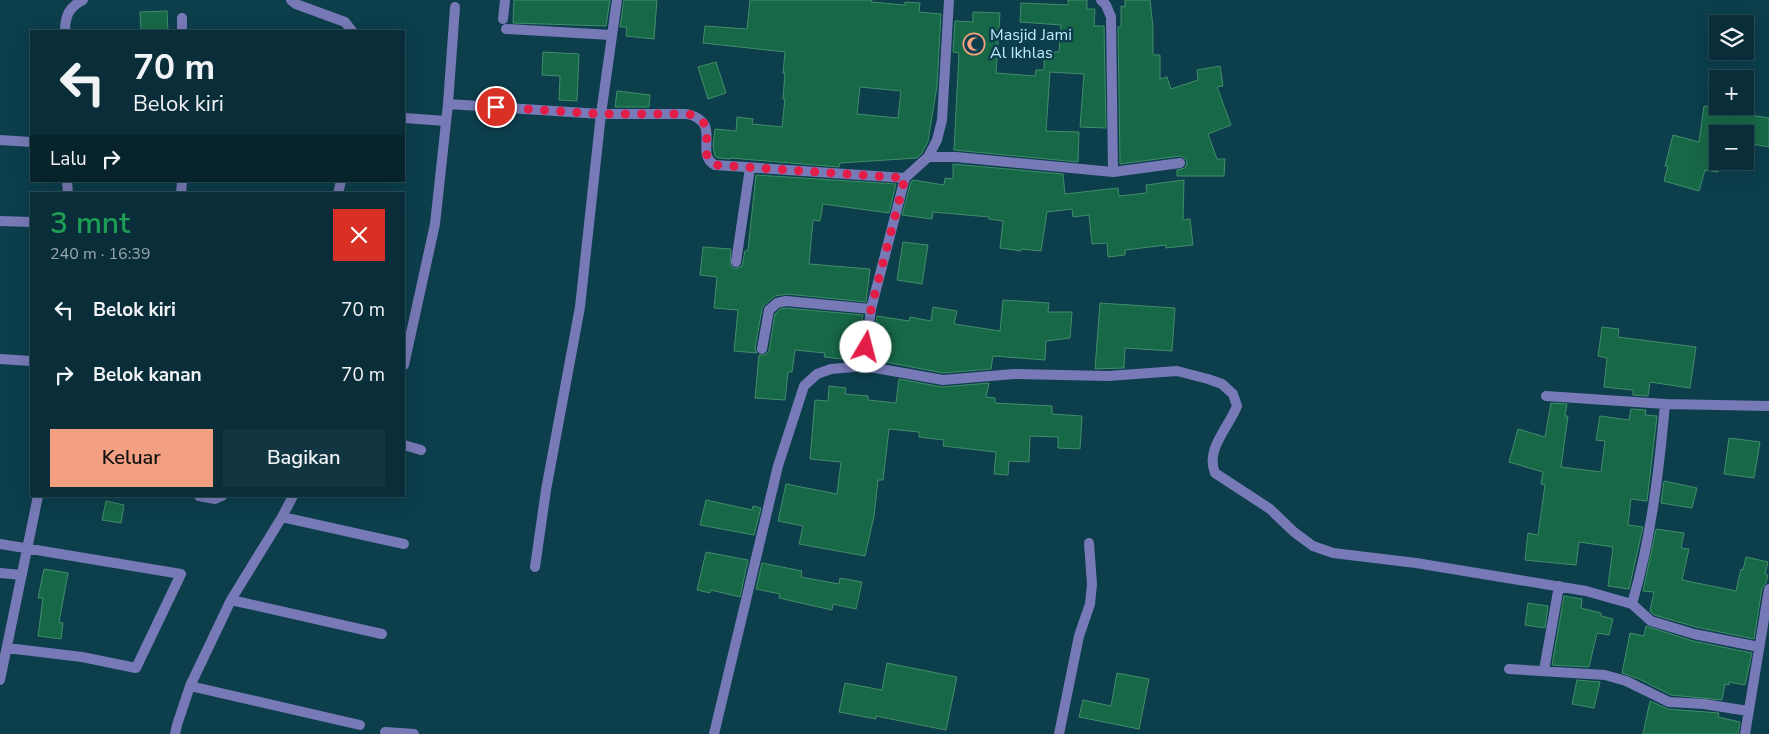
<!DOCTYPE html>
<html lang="id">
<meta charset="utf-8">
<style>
:root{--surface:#092e39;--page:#123641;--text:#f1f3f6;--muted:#99a8ae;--line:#294a53;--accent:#f2a081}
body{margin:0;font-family:"Nunito Sans",sans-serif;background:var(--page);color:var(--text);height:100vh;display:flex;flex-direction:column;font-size:19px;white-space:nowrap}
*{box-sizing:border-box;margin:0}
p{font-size:16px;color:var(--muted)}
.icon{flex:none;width:28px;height:28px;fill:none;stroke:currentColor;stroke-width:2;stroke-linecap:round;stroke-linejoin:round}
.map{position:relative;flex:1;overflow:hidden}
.sheet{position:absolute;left:30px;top:192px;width:375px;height:305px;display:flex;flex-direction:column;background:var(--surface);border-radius:0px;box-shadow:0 5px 20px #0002,0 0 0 1px var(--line)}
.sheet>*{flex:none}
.hud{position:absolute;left:30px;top:30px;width:375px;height:152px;border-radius:0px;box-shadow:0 5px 20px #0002,0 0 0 1px var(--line);background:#092e39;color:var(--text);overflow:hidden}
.tools{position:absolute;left:1709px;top:15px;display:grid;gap:10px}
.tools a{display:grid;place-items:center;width:45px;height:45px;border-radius:0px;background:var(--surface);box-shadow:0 5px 20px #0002,0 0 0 1px var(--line);font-size:25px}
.pin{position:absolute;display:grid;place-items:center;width:42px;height:42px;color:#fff;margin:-21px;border:2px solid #fff;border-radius:50%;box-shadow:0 1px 5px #0007}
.me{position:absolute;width:55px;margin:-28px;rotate:8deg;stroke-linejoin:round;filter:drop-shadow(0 0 4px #0008)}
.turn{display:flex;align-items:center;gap:18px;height:105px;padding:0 20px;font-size:22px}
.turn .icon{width:65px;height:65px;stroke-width:2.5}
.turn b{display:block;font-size:35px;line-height:42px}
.then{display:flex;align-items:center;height:48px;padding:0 20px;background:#0003;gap:10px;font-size:19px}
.round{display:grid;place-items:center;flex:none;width:52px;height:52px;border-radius:0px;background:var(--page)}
.summary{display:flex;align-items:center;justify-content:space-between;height:85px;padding:0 20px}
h1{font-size:30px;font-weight:600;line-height:38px;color:#1e9e55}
.action{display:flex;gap:10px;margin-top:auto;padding:10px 20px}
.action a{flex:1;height:58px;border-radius:0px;background:var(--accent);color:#111;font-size:20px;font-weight:600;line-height:58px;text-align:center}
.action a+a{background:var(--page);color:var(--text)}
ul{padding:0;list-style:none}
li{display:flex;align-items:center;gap:15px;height:65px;padding:0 20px}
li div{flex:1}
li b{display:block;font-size:19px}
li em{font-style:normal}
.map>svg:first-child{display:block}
</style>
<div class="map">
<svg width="1769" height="734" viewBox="0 0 1769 734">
<rect width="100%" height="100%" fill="#0c3e4c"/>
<path fill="#176847" stroke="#428d6a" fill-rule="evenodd" d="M514 0H610L606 26 513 23Z
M624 0H657L654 39 626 36 627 27H620Z
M750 0H872L871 2 905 5V2L920 3 919 12 941 14 937 86 928 141 922 153 917 158 840 163 839 167 730 158V159L718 158 715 156 713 146 715 129 736 131 737 117 753 119 752 124 782 127 785 99H783L785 73H783L785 52 703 43 705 26 747 29ZM860 87 901 91 898 118 857 114Z
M1068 0H1087V9H1095L1094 26H1104L1106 128 1080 127 1084 74 1050 72 1046 131 1079 132 1078 162 954 150 959 53 953 52 955 21 973 22V12L1000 13 996 73 1035 76 1036 70H1044V52H1059L1061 25 1020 22 1021 3 1068 5Z
M1125 0H1150L1153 27V55H1160V79L1167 77 1171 89 1198 80 1197 70 1220 66 1223 86 1217 87 1231 125 1208 134 1217 159H1225L1224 176H1177V170L1185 168 1187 163 1185 158 1180 156 1120 164 1118 27H1121V6L1125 7Z
M167 11 168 31H141L140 12Z
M543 52 579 54 577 101 559 100 560 76 542 75Z
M716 62 726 93 708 99 698 67Z
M617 91 650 95 649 107H615Z
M1704 106 1725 109V111L1769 118V147L1745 143V134H1718V172L1705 170 1699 191 1664 181 1668 166H1665L1673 135 1699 142Z
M953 164 1063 174 1065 194 1118 188 1119 196 1147 193 1146 185 1184 180 1183 220 1190 219 1193 245 1166 248V245L1125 250V255L1108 257 1107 243 1092 244 1089 215 1073 217 1072 209 1047 212 1041 251 1021 249V251L1000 248 1003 221 989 219V217L933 212 932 219 902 215 911 182 913 180 944 185 945 178 953 179Z
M756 175 896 184 889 213 823 204 820 221 813 220 809 264 870 269 866 302 787 294 775 296 764 305 762 309 755 348 757 353 734 351 738 310 714 308 717 277 700 275 703 247 731 249 730 265 735 269 742 266 745 251 748 250Z
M903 242 928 245 922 284 897 280Z
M1003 300 1049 303 1048 312H1072L1070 338 1046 341 1045 360 993 356 991 369 943 373 875 360 877 349H873L877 316 909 321 910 317 931 321 933 307 957 311 954 324 1000 331Z
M1100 303 1175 308 1172 351 1125 348 1124 368 1095 369Z
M786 308 863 315 859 347 844 346 842 359 824 357 825 353 795 350 792 372H788L785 400 755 398 759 355H765L769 351 775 314 780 309Z
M1602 327 1619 329 1618 337 1696 347 1690 388 1650 382 1648 396 1633 395V390L1604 387 1607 358 1598 356Z
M899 379 942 387 989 383 986 397 995 398V403L1052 406V414L1082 416 1080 449 1058 448V437L1030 436 1029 462 1009 461 1008 475 994 474 996 452 943 446 944 440 919 437V432L889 429 883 480H878L874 516 865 556 799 544 803 526 778 521 786 484 837 494 841 462 810 459 815 400 828 401 829 386 846 388 845 394 868 396V400L896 403Z
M1551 403 1567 404 1565 416H1568L1561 467 1601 472 1605 441 1596 440 1600 416 1629 420 1631 409 1646 410 1645 415 1657 416 1647 501 1631 499 1628 525 1643 527 1629 589 1608 586 1613 547 1579 542 1576 565 1525 560 1528 533 1538 535 1545 485 1541 484 1543 472 1509 462 1518 429 1545 437Z
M1729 438 1760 442 1754 478 1724 474Z
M1664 481 1697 488 1692 508 1661 503Z
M706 500 752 510 753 506 761 508 754 535 700 525Z
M106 501 124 505 121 523 102 520Z
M1656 529 1684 533 1681 548 1689 549 1682 580 1736 591 1741 569 1743 570 1746 557 1768 562 1765 574 1768 575 1766 583 1762 588 1754 639 1696 627 1654 615 1650 611 1654 592 1643 591Z
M706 552 748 560 740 597 711 590 710 593 697 590Z
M762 563 802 571 801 577 839 584 840 578 862 582 856 609 833 604 832 610 779 598 780 594 756 589Z
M44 569 68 573 59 622 63 623 61 639 38 636 43 598H38Z
M1564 596 1582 599 1581 608 1601 613V616L1613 619 1609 635 1597 633 1589 667 1552 665Z
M1528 603 1548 606 1545 628 1525 625Z
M1646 626 1693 641 1752 653 1745 685 1729 682V685L1725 684 1722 700 1671 695 1639 679 1622 673 1630 633 1644 636Z
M887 663 957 677 946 730 876 716V719L839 712 845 683 882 690Z
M1117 673 1149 679 1139 729 1079 717 1083 700 1111 706Z
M1577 680 1600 682 1594 708 1572 704Z
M1650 701 1668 709 1719 713 1718 717 1740 722 1738 734H1643Z"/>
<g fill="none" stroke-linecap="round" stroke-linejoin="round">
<path stroke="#777ab6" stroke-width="10" d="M291 0 296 4 345 22 352 31
M1101 0 1106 5 1111 17 1113 172
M182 18V31
M503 19 505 0
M506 29 611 35
M65 31C65 16 69 7 83 0
M448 104 601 114H687C724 123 693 153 715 165L905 178
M404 118 446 121
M0 140 31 142
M928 157H956L1113 172 1180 163
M67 181 68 194
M181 194 182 181
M338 194 341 181
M0 221 31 222
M736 262 750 168
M762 349 769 310 777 303 786 301 871 309
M0 359 31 361
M404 365 435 224 448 104 455 7
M864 366 871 309 905 178 928 157 937 140 942 120 949 0
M1546 396 1665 404 1769 406
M404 445 421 450
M199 496 215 499 222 496
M282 517 404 544
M0 544 181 574 136 668 82 657 7 648
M535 567 546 490 580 307 601 114 617 0
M0 573 22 575
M231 600 382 634
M1632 604C1651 539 1659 471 1665 404
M1509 669 1605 675 1626 681 1669 702 1704 704 1748 711
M1544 670 1559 586
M0 680 38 496
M190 686 360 725
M385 732 414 734
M175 734 177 725 190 686 231 600 282 517 293 496
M714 734 778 466 804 386 817 374 831 369 864 366 943 380 1014 374 1108 376 1177 371 1208 379 1222 384 1233 394 1237 406C1229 427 1205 449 1215 473L1270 509 1294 532 1313 546 1333 553 1416 563 1586 591 1632 604 1651 621 1694 634 1759 647
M1059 734 1079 636 1090 604 1092 584 1089 543
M1745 734 1769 589"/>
</g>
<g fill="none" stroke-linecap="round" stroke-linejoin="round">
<path stroke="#e11d48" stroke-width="9" stroke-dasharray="0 16.2" d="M496 107 601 114H688C724 123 693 153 715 165L905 178 871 309 866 347"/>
</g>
<defs>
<g id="mosque-ring" transform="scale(1.125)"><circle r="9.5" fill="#0c3e4c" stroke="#f2a081" stroke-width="1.5"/><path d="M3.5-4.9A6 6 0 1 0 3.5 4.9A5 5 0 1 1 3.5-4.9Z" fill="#f2a081"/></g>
</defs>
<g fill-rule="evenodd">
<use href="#mosque-ring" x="974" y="44"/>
</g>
<g text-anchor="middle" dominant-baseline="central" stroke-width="5" stroke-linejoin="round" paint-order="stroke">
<g font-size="16" fill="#c3ecfa" stroke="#0c3e4c" text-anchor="start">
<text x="990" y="35">Masjid Jami<tspan x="990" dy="18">Al Ikhlas</tspan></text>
</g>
</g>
</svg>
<div class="tools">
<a><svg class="icon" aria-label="layers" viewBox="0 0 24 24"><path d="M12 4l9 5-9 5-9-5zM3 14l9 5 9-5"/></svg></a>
<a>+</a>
<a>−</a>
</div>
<div class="pin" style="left:496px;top:107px;background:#d93025"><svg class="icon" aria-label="arrive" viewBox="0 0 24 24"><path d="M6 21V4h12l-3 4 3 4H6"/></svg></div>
<svg class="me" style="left:866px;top:347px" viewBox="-20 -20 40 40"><circle r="19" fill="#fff"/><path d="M0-13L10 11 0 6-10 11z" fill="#e11d48"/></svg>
<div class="hud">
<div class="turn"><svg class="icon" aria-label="left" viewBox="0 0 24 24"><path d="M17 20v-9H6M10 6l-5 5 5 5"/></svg><div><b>70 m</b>Belok kiri</div></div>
<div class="then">Lalu<svg class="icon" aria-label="right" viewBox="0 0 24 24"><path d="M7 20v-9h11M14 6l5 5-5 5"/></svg></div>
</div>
<section class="sheet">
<div class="summary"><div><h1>3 mnt</h1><p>240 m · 16:39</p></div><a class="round" style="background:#d93025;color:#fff"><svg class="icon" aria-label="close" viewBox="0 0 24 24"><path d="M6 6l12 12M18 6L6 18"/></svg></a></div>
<ul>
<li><svg class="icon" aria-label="left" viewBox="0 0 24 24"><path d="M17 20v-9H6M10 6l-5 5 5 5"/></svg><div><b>Belok kiri</b></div><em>70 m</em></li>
<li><svg class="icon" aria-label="right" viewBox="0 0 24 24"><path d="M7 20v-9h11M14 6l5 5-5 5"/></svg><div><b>Belok kanan</b></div><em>70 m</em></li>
</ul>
<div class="action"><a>Keluar</a><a>Bagikan</a></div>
</section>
</div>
